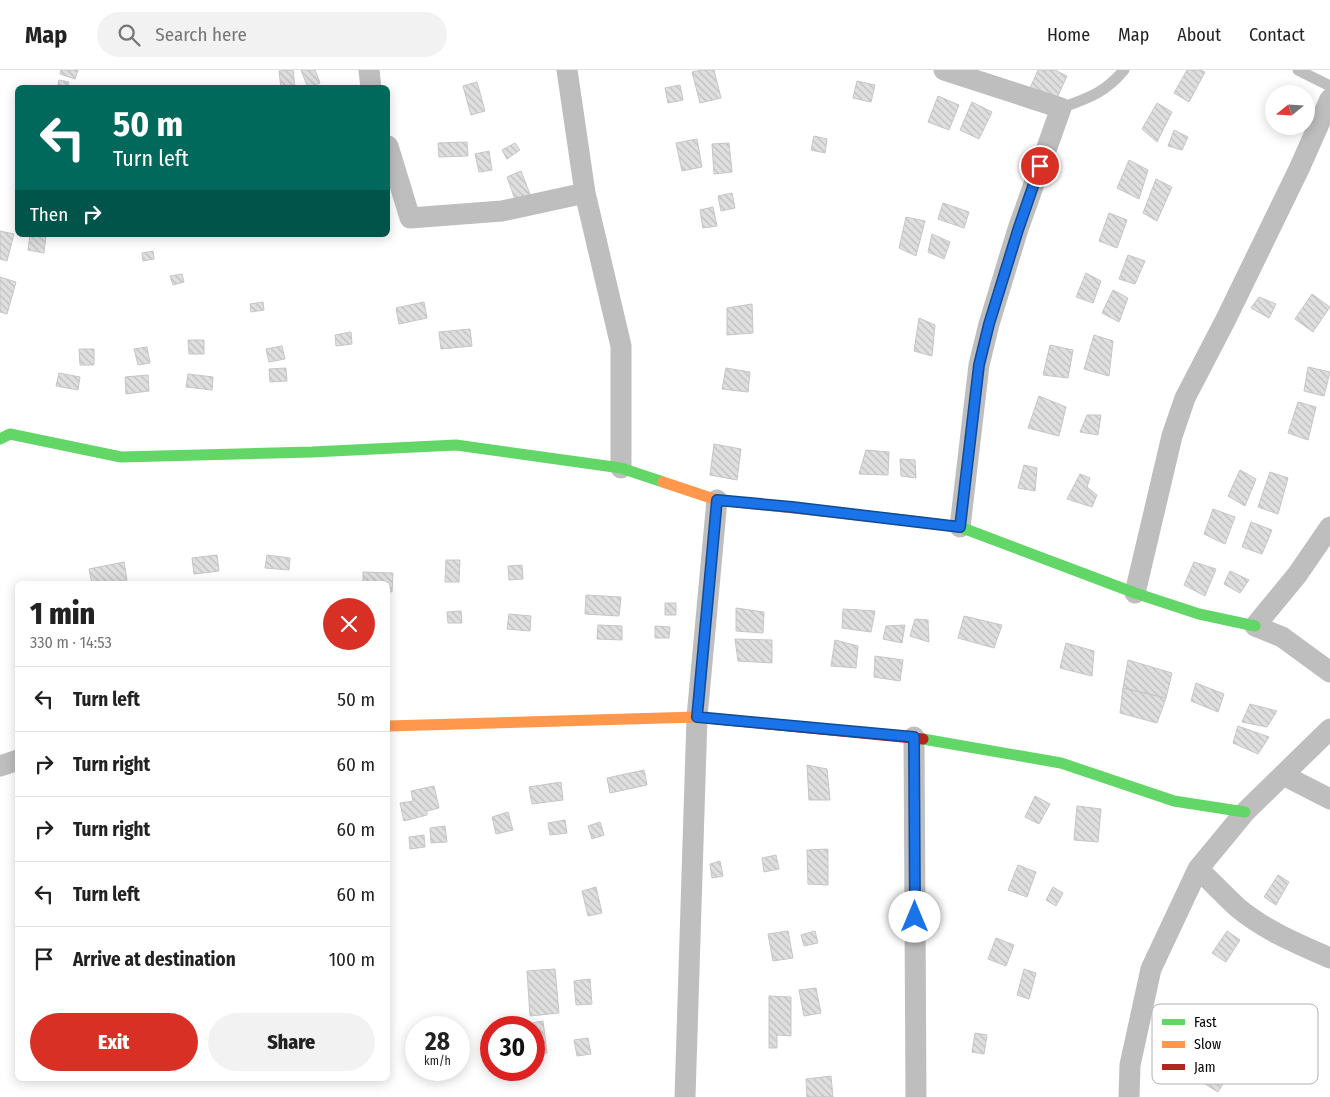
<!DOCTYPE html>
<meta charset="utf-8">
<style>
:root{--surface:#fff;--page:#f2f2f2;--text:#222;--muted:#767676;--line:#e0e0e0;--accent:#d93025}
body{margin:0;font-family:"Fira Sans Condensed",sans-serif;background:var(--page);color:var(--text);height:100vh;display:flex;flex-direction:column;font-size:19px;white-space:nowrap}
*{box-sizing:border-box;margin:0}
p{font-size:16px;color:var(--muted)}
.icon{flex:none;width:28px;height:28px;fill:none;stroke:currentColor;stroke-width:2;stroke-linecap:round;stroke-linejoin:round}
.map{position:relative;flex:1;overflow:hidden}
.drawer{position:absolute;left:15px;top:511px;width:375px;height:500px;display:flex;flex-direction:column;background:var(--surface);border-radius:8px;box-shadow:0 2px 12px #0003}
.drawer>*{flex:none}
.top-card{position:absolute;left:15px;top:15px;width:375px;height:152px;border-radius:8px;box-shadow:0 2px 12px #0003;background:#00695c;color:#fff;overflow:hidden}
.needle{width:32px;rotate:252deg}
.controls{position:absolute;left:1265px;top:15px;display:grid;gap:10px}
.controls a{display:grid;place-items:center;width:50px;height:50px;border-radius:50%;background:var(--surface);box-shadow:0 2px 12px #0003;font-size:25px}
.speed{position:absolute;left:405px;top:946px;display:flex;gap:10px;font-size:25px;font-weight:700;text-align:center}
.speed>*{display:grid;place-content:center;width:65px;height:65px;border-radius:50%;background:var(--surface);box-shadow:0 2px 12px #0003;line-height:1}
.speed small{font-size:12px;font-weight:400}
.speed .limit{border:8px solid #d22;background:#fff;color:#111}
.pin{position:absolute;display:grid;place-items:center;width:42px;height:42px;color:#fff;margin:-21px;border:2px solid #fff;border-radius:50%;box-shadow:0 1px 5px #0007}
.me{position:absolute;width:55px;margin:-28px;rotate:0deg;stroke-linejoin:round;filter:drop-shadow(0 0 4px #0008)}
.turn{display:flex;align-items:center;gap:18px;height:105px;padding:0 15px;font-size:22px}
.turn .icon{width:65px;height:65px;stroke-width:2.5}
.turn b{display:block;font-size:35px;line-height:42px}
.then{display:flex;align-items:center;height:48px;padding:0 15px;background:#0003;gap:10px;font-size:19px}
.round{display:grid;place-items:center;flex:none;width:52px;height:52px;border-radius:26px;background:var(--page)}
.overview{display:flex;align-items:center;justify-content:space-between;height:85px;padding:0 15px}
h1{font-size:30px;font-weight:800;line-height:38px}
.button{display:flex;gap:10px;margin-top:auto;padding:10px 15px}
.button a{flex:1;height:58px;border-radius:30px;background:var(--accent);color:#fff;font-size:20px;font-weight:800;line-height:58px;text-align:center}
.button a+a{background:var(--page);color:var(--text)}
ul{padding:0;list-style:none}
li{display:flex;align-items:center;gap:15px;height:65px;padding:0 15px;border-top:1px solid var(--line)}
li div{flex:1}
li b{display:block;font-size:19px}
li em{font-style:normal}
header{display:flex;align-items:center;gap:30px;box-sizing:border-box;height:70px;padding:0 25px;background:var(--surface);border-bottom:1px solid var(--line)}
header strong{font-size:24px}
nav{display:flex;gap:28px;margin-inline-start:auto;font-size:18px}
.search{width:350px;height:45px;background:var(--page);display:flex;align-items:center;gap:12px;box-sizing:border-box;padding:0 18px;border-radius:28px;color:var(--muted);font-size:19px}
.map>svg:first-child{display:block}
</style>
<header>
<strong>Map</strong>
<div class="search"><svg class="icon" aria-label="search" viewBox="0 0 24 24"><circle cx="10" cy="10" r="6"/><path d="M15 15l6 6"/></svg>Search here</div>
<nav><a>Home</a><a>Map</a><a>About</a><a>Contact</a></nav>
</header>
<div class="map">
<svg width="1330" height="1027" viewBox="0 0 1330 1027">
<defs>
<pattern id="building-back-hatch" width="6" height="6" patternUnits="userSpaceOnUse" patternTransform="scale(1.25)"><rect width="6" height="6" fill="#dfdfdf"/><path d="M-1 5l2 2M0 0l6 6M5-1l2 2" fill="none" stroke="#bebebe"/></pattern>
</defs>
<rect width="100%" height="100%" fill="#fff"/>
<path fill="url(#building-back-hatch)" stroke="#c6c6c6" d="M61 0H78L75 9 60 4Z
M293 0 295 18H281L279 1Z
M301 0H315L320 13 308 18Z
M703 0H714L721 28 700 33 692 2Z
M1038 0H1055L1067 6 1056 30 1030 18Z
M1187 0H1200L1205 2 1189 32 1174 23Z
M59 10 69 12 68 18H57Z
M857 11 875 15 871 32 853 28Z
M477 12 485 41 471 45 463 16Z
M680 15 683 30 668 33 665 18Z
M938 26 959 35 949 60 928 52Z
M972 32 992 42 979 69 960 60Z
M1157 33 1172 42 1157 72 1142 59Z
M1174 60 1188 67 1182 80 1168 76Z
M814 66 827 69 825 83 811 80Z
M697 69 702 97 682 101 676 73Z
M467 72 468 86 439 87 438 73Z
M515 73 520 80 507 89 502 80Z
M729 73 732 102 714 104 712 74Z
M489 81 492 100 479 102 475 84Z
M1129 90 1148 100 1139 129 1117 118Z
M521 101 531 127 516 132 507 107Z
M1156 109 1172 117 1157 151 1143 143Z
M732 123 735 138 721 141 718 126Z
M943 133 969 142 964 158 938 149Z
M713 137 717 156 703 158 700 140Z
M1109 143 1127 150 1117 178 1099 171Z
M906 147 925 151 916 186 899 178Z
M0 161 14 164 7 191 0 189Z
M932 164 950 172 944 189 928 182Z
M30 165H46L44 183 28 180Z
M153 181 154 189 143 191 142 183Z
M1128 185 1145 191 1135 214 1119 209Z
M1086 203 1101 211 1093 233 1076 227Z
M182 204 184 212 173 215 170 206Z
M0 207 16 212 7 244 0 242Z
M1113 220 1128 228 1119 252 1102 243Z
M1312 224 1330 237 1313 262 1295 249Z
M1259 227 1276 234 1269 248 1251 238Z
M263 232 264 240 251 242 250 234Z
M424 232 427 248 399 254 396 238Z
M752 234 753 263 727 265V238Z
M919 248 935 255 932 286 914 281Z
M470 259 472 276 441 279 439 262Z
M351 262 352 274 336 276 335 265Z
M1094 265 1113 271 1109 306 1084 299Z
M188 270H204V284H189Z
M1050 275 1073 280 1068 308 1043 305Z
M282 276 285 289 269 292 266 279Z
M147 277 150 293 138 295 134 279Z
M79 279H94V295H80Z
M1308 297 1330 302 1324 326 1304 321Z
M286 298 287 311 270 312 269 299Z
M726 298 750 302 748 322 722 319Z
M59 303 80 307 78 320 56 316Z
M188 304 213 307 212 320 186 317Z
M148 305 149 321 126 324 125 307Z
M1039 326 1066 337 1059 366 1028 358Z
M1298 332 1316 337 1308 370 1288 363Z
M1087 345H1101L1098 365 1080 362Z
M714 374 741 379 737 410 710 405Z
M866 380 889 382 888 405 859 404Z
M900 389 915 390 916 408 901 406Z
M1024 395 1037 398 1035 421 1018 418Z
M1240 400 1256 409 1245 436 1228 426Z
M1270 402 1288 408 1278 444 1258 437Z
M1080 404 1090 408 1087 417 1097 425 1092 437 1067 429Z
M1213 439 1235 447 1225 474 1204 464Z
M1251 452 1272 460 1262 484 1242 477Z
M217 485 219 501 194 504 192 488Z
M267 485 290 488 289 500 265 498Z
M446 490H460L459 512H445Z
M124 492 127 510 109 514H92L89 499Z
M1194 492 1216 499 1205 526 1184 515Z
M522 495 523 509 509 510 508 496Z
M1230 501 1249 510 1240 523 1224 514Z
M363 502 393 503 392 522 388 521V514H363Z
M586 525 621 527 619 546 585 544Z
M665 533H676V545H665Z
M736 538 764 542 763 563 736 561Z
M843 539 875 541 871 562 842 558Z
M461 541 462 553H448L447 542Z
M509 544 531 546 530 561 507 559Z
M964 546 1002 555 994 578 958 568Z
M915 549 928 550 929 572 910 566Z
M598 555 622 556V570L597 569Z
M905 555 902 573 883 569 886 556Z
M655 556 670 557 669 568H655Z
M735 569 772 570V593L738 591Z
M835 570 858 576 856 598 831 596Z
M1066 573 1094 581 1092 606 1060 598Z
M875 586 903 590 900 611 874 607Z
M1128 590 1172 603 1166 628 1123 618Z
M1196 613 1224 624 1218 642 1191 631Z
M1123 618 1166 628 1157 653 1120 643Z
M1250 634 1277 641 1267 657 1242 652Z
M1238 656 1269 667 1258 684 1233 673Z
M807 695 827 699 830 730H809Z
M644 700 647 715 610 723 607 708Z
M561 712 563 730 532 734 529 717Z
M434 716 439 738 427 741V745L404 751 400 733 413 731 411 721Z
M1035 726 1050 734 1039 754 1025 747Z
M1077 736 1101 739 1098 772 1074 770Z
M508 742 513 760 496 764 492 747Z
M565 750 567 763 550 765 548 753Z
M600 752 604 765 592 769 588 756Z
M445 756 447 772 431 773 430 758Z
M424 765 425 777 410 779 409 767Z
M828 779V815L808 814 807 780Z
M776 785 779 799 764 802 762 788Z
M720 791 723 806 712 808 710 794Z
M1018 795 1036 802 1027 827 1008 820Z
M1278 805 1289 812 1276 835 1264 827Z
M596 817 602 843 588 846 582 821Z
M1053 817 1063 823 1056 836 1046 830Z
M788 861 793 888 773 891 768 864Z
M815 861 818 873 804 876 801 865Z
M1227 861 1240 870 1226 892 1212 883Z
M996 868 1014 875 1006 896 988 889Z
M555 899 559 943 530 946 527 901Z
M1024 899 1036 903 1029 929 1017 925Z
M590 909 592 934 576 935 574 911Z
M816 918 821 943 804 946 799 920Z
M769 926 791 927V966L777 965V978H769Z
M1273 934 1283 942 1271 958 1261 950Z
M543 951 547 983 534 985V958H526V954Z
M975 963 987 965 984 984 972 982Z
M588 968 591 984 577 986 574 970Z
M1227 969 1245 979 1218 1022 1192 1006 1201 991 1210 997Z
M831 1006 833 1027H807L806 1009Z"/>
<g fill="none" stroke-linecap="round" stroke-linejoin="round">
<path stroke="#bebebe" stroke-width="11" d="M1298 0 1330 16
M1061 38C1088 28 1105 23 1124 0"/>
<path stroke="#bebebe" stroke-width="21" d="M369 0 371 18
M567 0 585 123 621 276V398
M944 0 1061 38 1018 159 989 254 979 295 960 457
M388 76 410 148 502 141 585 123
M1330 457 1297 505 1255 556 1282 567 1330 602
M1135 523 1172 366 1185 328 1226 249 1299 99 1330 29
M914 667 916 1027
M0 696 18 690
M1283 705 1330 729
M1198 799C1211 811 1224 825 1237 837 1264 860 1298 874 1330 888
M685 1027 697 647 717 430
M1129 1027 1130 995 1151 899 1198 799 1245 742 1330 659"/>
<path stroke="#63d668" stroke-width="11" d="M0 369 10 364 121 387 312 382 456 375 621 398 663 412
M895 449 960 457 1135 523 1199 544 1255 556
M923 669 1061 693 1174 731 1245 742"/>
<path stroke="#ff974d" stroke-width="11" d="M663 412 717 430 895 449
M388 656 697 647 717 649"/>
<path stroke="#b3261e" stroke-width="11" d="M717 649 923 669"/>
</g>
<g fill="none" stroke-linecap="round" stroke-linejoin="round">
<g stroke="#114b97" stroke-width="12">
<path id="route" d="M915 847 914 667 697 647 717 430 792 437 960 457 979 295 989 254 1018 160 1040 96"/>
</g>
<use href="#route" stroke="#1a73e8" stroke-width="9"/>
</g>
<rect x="1152" y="934" width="166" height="80" rx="8" fill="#fff" stroke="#b2b2b2" stroke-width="1"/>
<rect x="1162" y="949" width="23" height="6" fill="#63d668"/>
<rect x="1162" y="971" width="23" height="7" fill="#ff974d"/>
<rect x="1162" y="994" width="23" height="6" fill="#b3261e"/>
<g font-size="14" fill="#000">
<text x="1194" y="957">Fast</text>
<text x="1194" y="979">Slow</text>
<text x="1194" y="1002">Jam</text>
</g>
</svg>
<div class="controls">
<a><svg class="needle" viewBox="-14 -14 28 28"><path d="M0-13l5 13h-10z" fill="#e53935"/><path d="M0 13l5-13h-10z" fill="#767676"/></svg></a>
</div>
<div class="speed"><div>28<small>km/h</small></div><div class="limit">30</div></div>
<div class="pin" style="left:1040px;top:96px;background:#d93025"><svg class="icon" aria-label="arrive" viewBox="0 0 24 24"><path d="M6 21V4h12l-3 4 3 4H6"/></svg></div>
<svg class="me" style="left:915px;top:847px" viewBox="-20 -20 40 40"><circle r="19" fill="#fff"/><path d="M0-13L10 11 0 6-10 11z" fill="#1a73e8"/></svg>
<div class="top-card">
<div class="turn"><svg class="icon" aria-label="left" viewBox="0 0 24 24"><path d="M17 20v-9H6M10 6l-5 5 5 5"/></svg><div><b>50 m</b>Turn left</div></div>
<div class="then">Then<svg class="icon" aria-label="right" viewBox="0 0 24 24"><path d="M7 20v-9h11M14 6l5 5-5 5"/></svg></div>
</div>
<section class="drawer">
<div class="overview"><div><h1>1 min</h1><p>330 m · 14:53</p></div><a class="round" style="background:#d93025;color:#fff"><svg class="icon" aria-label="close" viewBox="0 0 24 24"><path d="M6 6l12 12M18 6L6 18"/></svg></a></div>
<ul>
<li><svg class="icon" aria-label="left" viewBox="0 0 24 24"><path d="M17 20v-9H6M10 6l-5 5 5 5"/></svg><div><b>Turn left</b></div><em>50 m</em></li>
<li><svg class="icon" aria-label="right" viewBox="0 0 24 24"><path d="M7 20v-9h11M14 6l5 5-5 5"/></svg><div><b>Turn right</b></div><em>60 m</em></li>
<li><svg class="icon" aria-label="right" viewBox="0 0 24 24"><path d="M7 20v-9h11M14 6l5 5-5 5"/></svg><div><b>Turn right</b></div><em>60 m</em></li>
<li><svg class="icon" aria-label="left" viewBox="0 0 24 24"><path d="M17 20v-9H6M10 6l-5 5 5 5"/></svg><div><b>Turn left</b></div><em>60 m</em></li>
<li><svg class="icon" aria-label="arrive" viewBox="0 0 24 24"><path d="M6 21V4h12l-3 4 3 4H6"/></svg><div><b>Arrive at destination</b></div><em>100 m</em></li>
</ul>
<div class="button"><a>Exit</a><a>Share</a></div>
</section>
</div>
